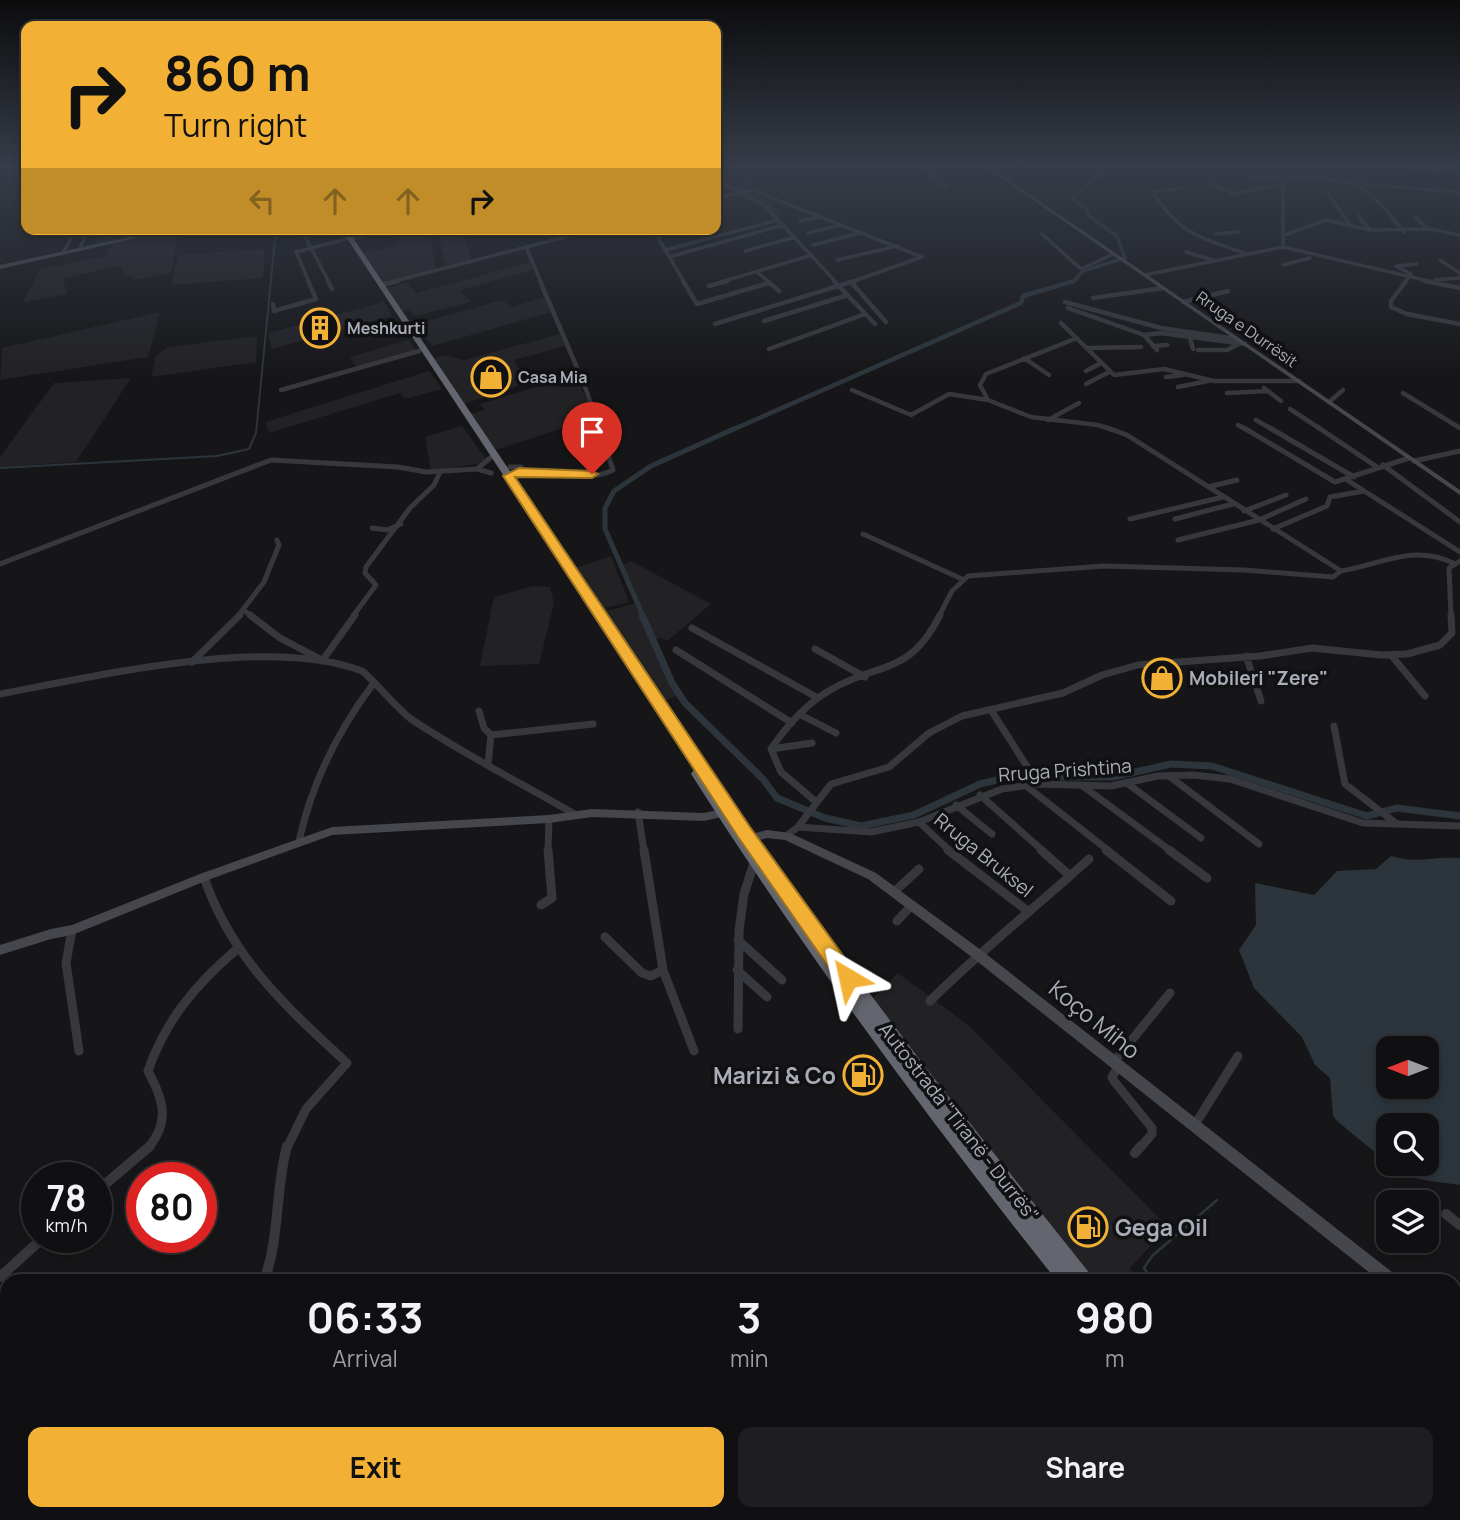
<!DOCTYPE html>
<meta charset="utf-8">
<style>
:root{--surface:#101012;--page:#1e1e20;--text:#f1f3f6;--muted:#9c9d9f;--line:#303032;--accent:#f2b134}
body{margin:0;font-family:Manrope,sans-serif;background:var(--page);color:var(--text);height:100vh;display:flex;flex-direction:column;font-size:26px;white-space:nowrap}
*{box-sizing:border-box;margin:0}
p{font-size:23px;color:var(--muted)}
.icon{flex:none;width:38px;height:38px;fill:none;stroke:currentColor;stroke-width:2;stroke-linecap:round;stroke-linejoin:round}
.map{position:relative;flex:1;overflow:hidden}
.side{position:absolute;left:0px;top:1274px;width:1461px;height:247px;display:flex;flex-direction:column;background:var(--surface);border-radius:21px 21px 0 0;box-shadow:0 4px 10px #0003,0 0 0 2px var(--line)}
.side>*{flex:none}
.top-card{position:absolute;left:21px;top:21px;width:700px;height:214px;border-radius:14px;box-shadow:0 4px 10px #0003,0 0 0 2px var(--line);background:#f2b134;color:#111;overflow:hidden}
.needle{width:46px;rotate:270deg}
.buttons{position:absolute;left:1376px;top:1036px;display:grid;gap:14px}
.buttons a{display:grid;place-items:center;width:63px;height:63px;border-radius:14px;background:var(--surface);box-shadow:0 4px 10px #0003,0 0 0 2px var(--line);font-size:35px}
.speed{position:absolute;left:21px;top:1162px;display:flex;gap:14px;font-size:35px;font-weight:700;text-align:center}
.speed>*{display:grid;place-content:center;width:91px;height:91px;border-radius:50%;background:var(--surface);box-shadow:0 4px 10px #0003,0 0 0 2px var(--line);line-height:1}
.speed small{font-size:18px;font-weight:400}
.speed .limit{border:10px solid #d22;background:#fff;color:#111}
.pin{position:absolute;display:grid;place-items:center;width:60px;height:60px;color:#fff;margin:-72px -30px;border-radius:50% 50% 50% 0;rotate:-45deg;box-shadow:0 0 7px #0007}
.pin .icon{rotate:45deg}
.me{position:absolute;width:77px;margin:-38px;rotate:324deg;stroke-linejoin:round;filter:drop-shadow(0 0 5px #0008)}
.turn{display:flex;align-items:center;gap:24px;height:147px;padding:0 28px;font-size:32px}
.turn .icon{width:91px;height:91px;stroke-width:2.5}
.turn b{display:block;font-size:49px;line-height:60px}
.lanes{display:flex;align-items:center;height:66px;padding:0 28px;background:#0003;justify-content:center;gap:35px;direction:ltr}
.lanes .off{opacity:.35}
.eta{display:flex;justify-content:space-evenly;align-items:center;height:119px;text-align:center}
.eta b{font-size:42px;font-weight:700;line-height:49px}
.cta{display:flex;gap:14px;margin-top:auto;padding:14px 28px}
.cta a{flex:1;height:80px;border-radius:14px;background:var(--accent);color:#111;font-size:28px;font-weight:700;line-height:80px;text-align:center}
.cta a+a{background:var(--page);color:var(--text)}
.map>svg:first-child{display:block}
</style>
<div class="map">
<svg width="1460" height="1520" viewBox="0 0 1460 1520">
<rect width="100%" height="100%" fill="#161618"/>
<path fill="#222225" d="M103 229H153L151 233 95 245Z
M179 229 171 273 133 280 131 276 126 277 121 266 106 269 63 278 67 294 23 302 40 269 105 256 113 243Z
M396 229H461L472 260 446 266 439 237H430L436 270 384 283 363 254 398 245Z
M265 249 263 278 171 285 178 255Z
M531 262 533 270 460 290 471 302 415 316 409 310 402 312 386 288 408 283 416 293Z
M544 297 552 312 432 346 413 325 502 300 512 307Z
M384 302 392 316 272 349 268 333Z
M160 312 148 357 0 380 2 348Z
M560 334 565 346 514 360 529 382 464 404 432 359 445 355 464 360Z
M257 336 256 362 151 377 156 356 168 347Z
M409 340 417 351 357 368 350 357Z
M429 371 442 389 405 399 400 393 269 433 265 422Z
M576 375 594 418 496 450 470 414 484 410 480 404Z
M131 378 76 462 0 467V457L54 383Z
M462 426 486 459 477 464 431 471 425 437Z
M611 556 629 602 606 608 608 611 639 602 621 565 631 561 711 604 667 641 661 638 653 640 677 696 663 701 573 569Z
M533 586 550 587 554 603 539 664 480 666 494 597Z
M898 973 968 1025 1168 1227 1130 1268 1140 1281H1095L1014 1186 871 1000Z
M852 1514H987L990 1520H848Z
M1065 1514H1144L1139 1520H1069Z"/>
<path fill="#2c353c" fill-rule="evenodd" d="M1369 164H1460V170L1436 173Z
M1391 856C1415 864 1434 856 1460 858V1185C1436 1181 1409 1182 1389 1164H1426V1125H1388V1163L1337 1121 1333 1116 1330 1078 1315 1065 1302 1037 1254 988 1239 950 1256 925 1255 883 1314 895 1337 871 1376 869ZM1388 1048H1426V1087H1388Z"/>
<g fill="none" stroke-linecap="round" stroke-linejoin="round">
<path stroke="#2c353c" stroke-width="2" d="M733 164 750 182 740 188 743 190
M749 193 765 200 778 214
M0 468 217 456 249 449 256 433 276 229"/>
<path stroke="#2c353c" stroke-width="2.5" d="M1153 1281 1144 1268 1152 1256 1217 1200
M1320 1514 1324 1520"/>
<path stroke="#2c353c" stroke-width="3.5" d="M1073 282 1083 271 1125 258 1117 236 1089 216 1087 210 1072 198 1111 164"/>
<path stroke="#2c353c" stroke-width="4.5" d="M732 430 1021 303 1023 296 1074 281"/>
<path stroke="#2c353c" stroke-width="5" d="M643 616 605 529V508L614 491 651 466 736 428"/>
<path stroke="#2c353c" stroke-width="7" d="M642 615 672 683 685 703 763 779 777 798 825 818 861 826 914 815 980 784 1010 777H1113L1171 764 1212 766 1367 816 1397 808 1460 816"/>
<path stroke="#37383d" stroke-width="3.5" d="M917 164 947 188
M923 169 947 164
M0 177V180
M1248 177H1283
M716 180 764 205 836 282
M1216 180 1207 182 1232 194 1283 184
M1357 184 1381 204 1404 232
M1185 188 1152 192C1183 236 1195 235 1244 253
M1328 193 1350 225
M716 198 752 190 922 257
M1358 216 1370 230
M1416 218 1428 229
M800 221 820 217
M301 229 329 282
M474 229 476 233
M510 229 512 233
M653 229 684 282
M808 233 841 225
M1042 234 1081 269 1114 254
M1216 234 1238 232
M1285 235 1326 220 1370 230 1430 229 1460 235
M351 239 391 229
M813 245 860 233
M526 247 541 282
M1283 247 1433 282
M79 250 89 229
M665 250 778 220
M745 251 795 237
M1186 252 1213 260
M63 253 76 229
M669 257 783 225
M837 260 898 246
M1440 260 1460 273
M1283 265 1310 258
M1396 266 1411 274 1405 282
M1397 266 1417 264
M757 272 769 282
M1145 275 1283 247V177H1319L1349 183 1460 192
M1435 280 1460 278
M309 282 296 252 346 239
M391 282 596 229
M721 282 812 255
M851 282 922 257"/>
<path stroke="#37383d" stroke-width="4.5" d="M328 281 332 289
M540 281 584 384 600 430
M683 281 697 304 769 283
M767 281 779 291
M834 281 875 324
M855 281 851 282 886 322
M1406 281 1391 301V307L1407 314 1460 324
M1425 281 1460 288
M381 285 398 281
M709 286 727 281
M1093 298 1163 288
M1065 302 1161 328 1237 339
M1183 302 1228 291
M273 304 274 311 316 299 308 281
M1068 308 1144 335 1161 333 1245 344
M764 321 848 295
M1061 323 1114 375 1164 369 1214 381H1299
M715 324 851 282
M1144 335 1157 350
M1190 338 1193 349
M1153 346 1167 345
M1087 348 1141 347
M769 349 865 314
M1198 350H1227L1237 345
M1024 358 1049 375
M1086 371 1101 363
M1166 377 1183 375
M1086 384 1109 372
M1178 387 1208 381
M1264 388 1281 401
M281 390 419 351
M852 390 911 415 949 394 988 400 1031 417 1098 425 1113 430
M1227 393 1268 391
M1403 393 1460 428
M988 400 980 385 986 374 1077 338
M1329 402 1343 390
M1290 409 1322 430
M1048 420 1079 403
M1256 420 1273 430
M1238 425 1247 430"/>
<path stroke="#37383d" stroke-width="5" d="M1108 428 1127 435 1341 571
M1244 428 1335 482 1409 458
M1270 428 1354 477
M1319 428 1377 467
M490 458 477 469 491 473
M1414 461 1460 451
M1383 465 1460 522
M510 467H521L519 472
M509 476C543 468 582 485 613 470L599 428
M1347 480 1460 552
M1208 487 1237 480
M1244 511 1286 495
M1130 519 1223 497
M1175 519 1233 504
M372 528 387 530 401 524
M1273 529 1327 506 1330 497 1364 491
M863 534 962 579
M1178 540 1259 520 1306 499
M0 564 271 460 398 467 426 472 477 469
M246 612 252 616
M238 616 264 582 279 545 277 540
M353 616 376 585 365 573 366 567 410 508 434 485 440 472
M939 616 952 591 968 576 1104 566 1244 570 1333 577 1341 571C1381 564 1414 544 1453 563
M1451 616 1449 568 1460 561"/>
<path stroke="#37383d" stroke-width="7" d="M250 615 280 638 322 660
M692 628 818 698
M815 649 865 677
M676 650 792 723
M1391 655 1425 696
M1246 656 1261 701
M322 661 355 615
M192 662 240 615
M0 694C97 676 270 635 362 671 368 674 398 710 411 719 463 754 521 783 576 815
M991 710 1028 768
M479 711 484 728 491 735 488 764
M801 715 836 733
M1334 726 1345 784 1397 824
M491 735 593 724
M771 749 812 743
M1169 776 1259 844
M1128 784 1201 838
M1025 785 1109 851
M1084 787 1171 851
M980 795 1043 851
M815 801 781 772 771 749C787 725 807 703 832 689 881 661 909 676 940 615
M956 805 992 834
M638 812 644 851
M919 822 950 851
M798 827 871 832 919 822 1002 789 1038 784 1111 786 1158 776 1193 775 1230 779 1363 823 1460 826
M786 836 798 827 831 784 889 767 929 733 962 716 1063 693 1102 675 1138 665 1260 656 1312 648 1381 655 1407 654 1440 645 1452 633 1451 615
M299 841C312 782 337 732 373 684
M548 851 549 819"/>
<path stroke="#37383d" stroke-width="9" d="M644 850 663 970 694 1051
M948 850 1029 912
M1041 850 1069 875
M1106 850 1171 901
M1169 850 1207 878
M204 877C230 956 287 1008 347 1063L306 1109 287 1148
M894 892 919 869
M541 905 552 898 548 850
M897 921 912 905
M72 930 66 963 79 1051
M605 937 642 973 651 976 663 970
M738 940 782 980
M737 970 767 997
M930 1001C980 951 1036 907 1089 859
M738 1029 739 931 744 894 754 863
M1113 1063 1170 993
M1118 1067 1112 1077 1114 1081 1152 1128V1134L1140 1148
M1194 1126 1238 1056
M148 1148C171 1121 163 1099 148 1071 165 1021 196 984 236 950"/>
<path stroke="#37383d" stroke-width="10" d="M1135 1153 1141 1146
M96 1192 150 1146
M1446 1214 1460 1225
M0 1277 44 1237
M264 1281C280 1238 275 1190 287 1146
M0 1429 7 1421
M1330 1514 1334 1520
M76 1520 81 1514
M830 1520 838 1514"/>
<path fill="#45474d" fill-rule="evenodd" d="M981 164H986L1460 490V495Z
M166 229H176L0 269V265Z
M592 809 704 813 722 809 726 810 727 813 726 816 704 821 592 817 549 823 332 835 208 880 72 935 51 939 0 955V945L51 929 72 925 200 874 332 827 549 815Z
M767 830 790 833 876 873 981 950 1397 1276 1399 1281H1380L973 958 868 879 785 840 767 838 749 843 745 842 744 839 745 836Z
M1454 1322 1460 1324V1341L1454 1339Z"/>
<path fill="#63666e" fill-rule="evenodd" d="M341 229H347L794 893 926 1068 1091 1275 1094 1281H1057C928 1119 805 953 693 777L691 774 693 771 697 769Z
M1253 1514H1294L1297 1520H1255Z"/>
</g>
<linearGradient id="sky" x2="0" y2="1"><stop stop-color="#0c0c0d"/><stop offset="0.44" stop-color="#363c48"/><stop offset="1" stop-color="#363c48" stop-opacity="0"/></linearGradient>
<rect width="1460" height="377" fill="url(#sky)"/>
<path fill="#f2b134" stroke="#9d7322" stroke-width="2" d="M519 468 592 471 598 474 592 478 515 477 750 827 855 972 857 978 855 985 848 987 841 985 738 837 503 476Z"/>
<defs>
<g id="building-ring" transform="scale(2.0125)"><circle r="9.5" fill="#111113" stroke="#f2b134" stroke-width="1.5"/><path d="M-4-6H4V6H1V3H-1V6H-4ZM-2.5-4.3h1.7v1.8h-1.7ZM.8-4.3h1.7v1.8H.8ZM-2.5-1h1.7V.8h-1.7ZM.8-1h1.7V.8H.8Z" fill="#f2b134"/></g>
<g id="shop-ring" transform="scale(2.0125)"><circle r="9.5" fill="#111113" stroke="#f2b134" stroke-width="1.5"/><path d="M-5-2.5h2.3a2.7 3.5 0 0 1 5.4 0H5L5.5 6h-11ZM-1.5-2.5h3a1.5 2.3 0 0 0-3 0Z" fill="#f2b134"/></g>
<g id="fuel-ring" transform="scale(2.0125)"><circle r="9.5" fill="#111113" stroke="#f2b134" stroke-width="1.5"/><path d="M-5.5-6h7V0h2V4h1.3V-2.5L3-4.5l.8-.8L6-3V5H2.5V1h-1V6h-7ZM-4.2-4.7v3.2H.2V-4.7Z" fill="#f2b134"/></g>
</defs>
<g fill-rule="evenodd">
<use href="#building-ring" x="320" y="328"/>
<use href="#shop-ring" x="491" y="377"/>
<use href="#shop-ring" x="1162" y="678"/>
<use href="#fuel-ring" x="863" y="1075"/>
<use href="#fuel-ring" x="1088" y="1227"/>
</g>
<g text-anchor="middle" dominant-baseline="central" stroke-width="7" stroke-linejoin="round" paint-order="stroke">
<g font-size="16" font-weight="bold" fill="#a8adb8" stroke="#111113" text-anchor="start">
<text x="347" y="328">Meshkurti</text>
<text x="518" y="377">Casa Mia</text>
</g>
<g font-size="16" fill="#a8adb8" stroke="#111113">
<text transform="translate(1247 329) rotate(35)">Rruga e Durrësit</text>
</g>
<g font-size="19" font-weight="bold" fill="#a8adb8" stroke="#111113" text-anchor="start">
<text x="1189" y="678">Mobileri "Zere"</text>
</g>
<g font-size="19" fill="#a8adb8" stroke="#111113">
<text transform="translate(1065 770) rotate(-4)">Rruga Prishtina</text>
<text transform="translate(984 855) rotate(39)">Rruga Bruksel</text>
<text transform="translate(959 1122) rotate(52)">Autostrada "Tiranë - Durrës"</text>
</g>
<g font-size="23" fill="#a8adb8" stroke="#111113">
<text transform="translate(1095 1019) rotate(39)">Koço Miho</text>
</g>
<g font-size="23" font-weight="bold" fill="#a8adb8" stroke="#111113" text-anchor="end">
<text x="836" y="1075">Marizi &amp; Co</text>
<text x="1115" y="1227" text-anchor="start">Gega Oil</text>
</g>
</g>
</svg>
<div class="buttons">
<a><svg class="needle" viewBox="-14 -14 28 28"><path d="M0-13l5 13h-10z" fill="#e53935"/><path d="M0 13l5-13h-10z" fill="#9c9d9f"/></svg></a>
<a><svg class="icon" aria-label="search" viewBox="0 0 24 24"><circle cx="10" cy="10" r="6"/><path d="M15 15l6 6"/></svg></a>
<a><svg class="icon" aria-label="layers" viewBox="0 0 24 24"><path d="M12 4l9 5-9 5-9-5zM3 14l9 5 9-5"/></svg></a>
</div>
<div class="speed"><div>78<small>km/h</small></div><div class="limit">80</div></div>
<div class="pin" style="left:592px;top:474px;background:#d93025"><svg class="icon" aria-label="arrive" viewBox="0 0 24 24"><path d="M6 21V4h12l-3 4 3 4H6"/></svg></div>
<svg class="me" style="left:848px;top:978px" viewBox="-20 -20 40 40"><path d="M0-17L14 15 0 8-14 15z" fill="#f2b134" stroke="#fff" stroke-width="4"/></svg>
<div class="top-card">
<div class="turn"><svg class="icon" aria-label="right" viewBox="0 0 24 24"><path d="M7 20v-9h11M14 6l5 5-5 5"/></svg><div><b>860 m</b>Turn right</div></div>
<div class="lanes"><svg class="icon off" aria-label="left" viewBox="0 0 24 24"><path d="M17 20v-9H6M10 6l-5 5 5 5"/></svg><svg class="icon off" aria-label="ahead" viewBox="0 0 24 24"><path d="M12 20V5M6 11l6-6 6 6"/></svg><svg class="icon off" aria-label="ahead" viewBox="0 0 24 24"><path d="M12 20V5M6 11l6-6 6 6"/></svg><svg class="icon" aria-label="right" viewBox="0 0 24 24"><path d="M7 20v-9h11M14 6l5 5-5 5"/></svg></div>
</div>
<section class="side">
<div class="eta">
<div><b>06:33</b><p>Arrival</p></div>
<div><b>3</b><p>min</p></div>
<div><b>980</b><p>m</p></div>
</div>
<div class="cta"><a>Exit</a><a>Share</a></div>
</section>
</div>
